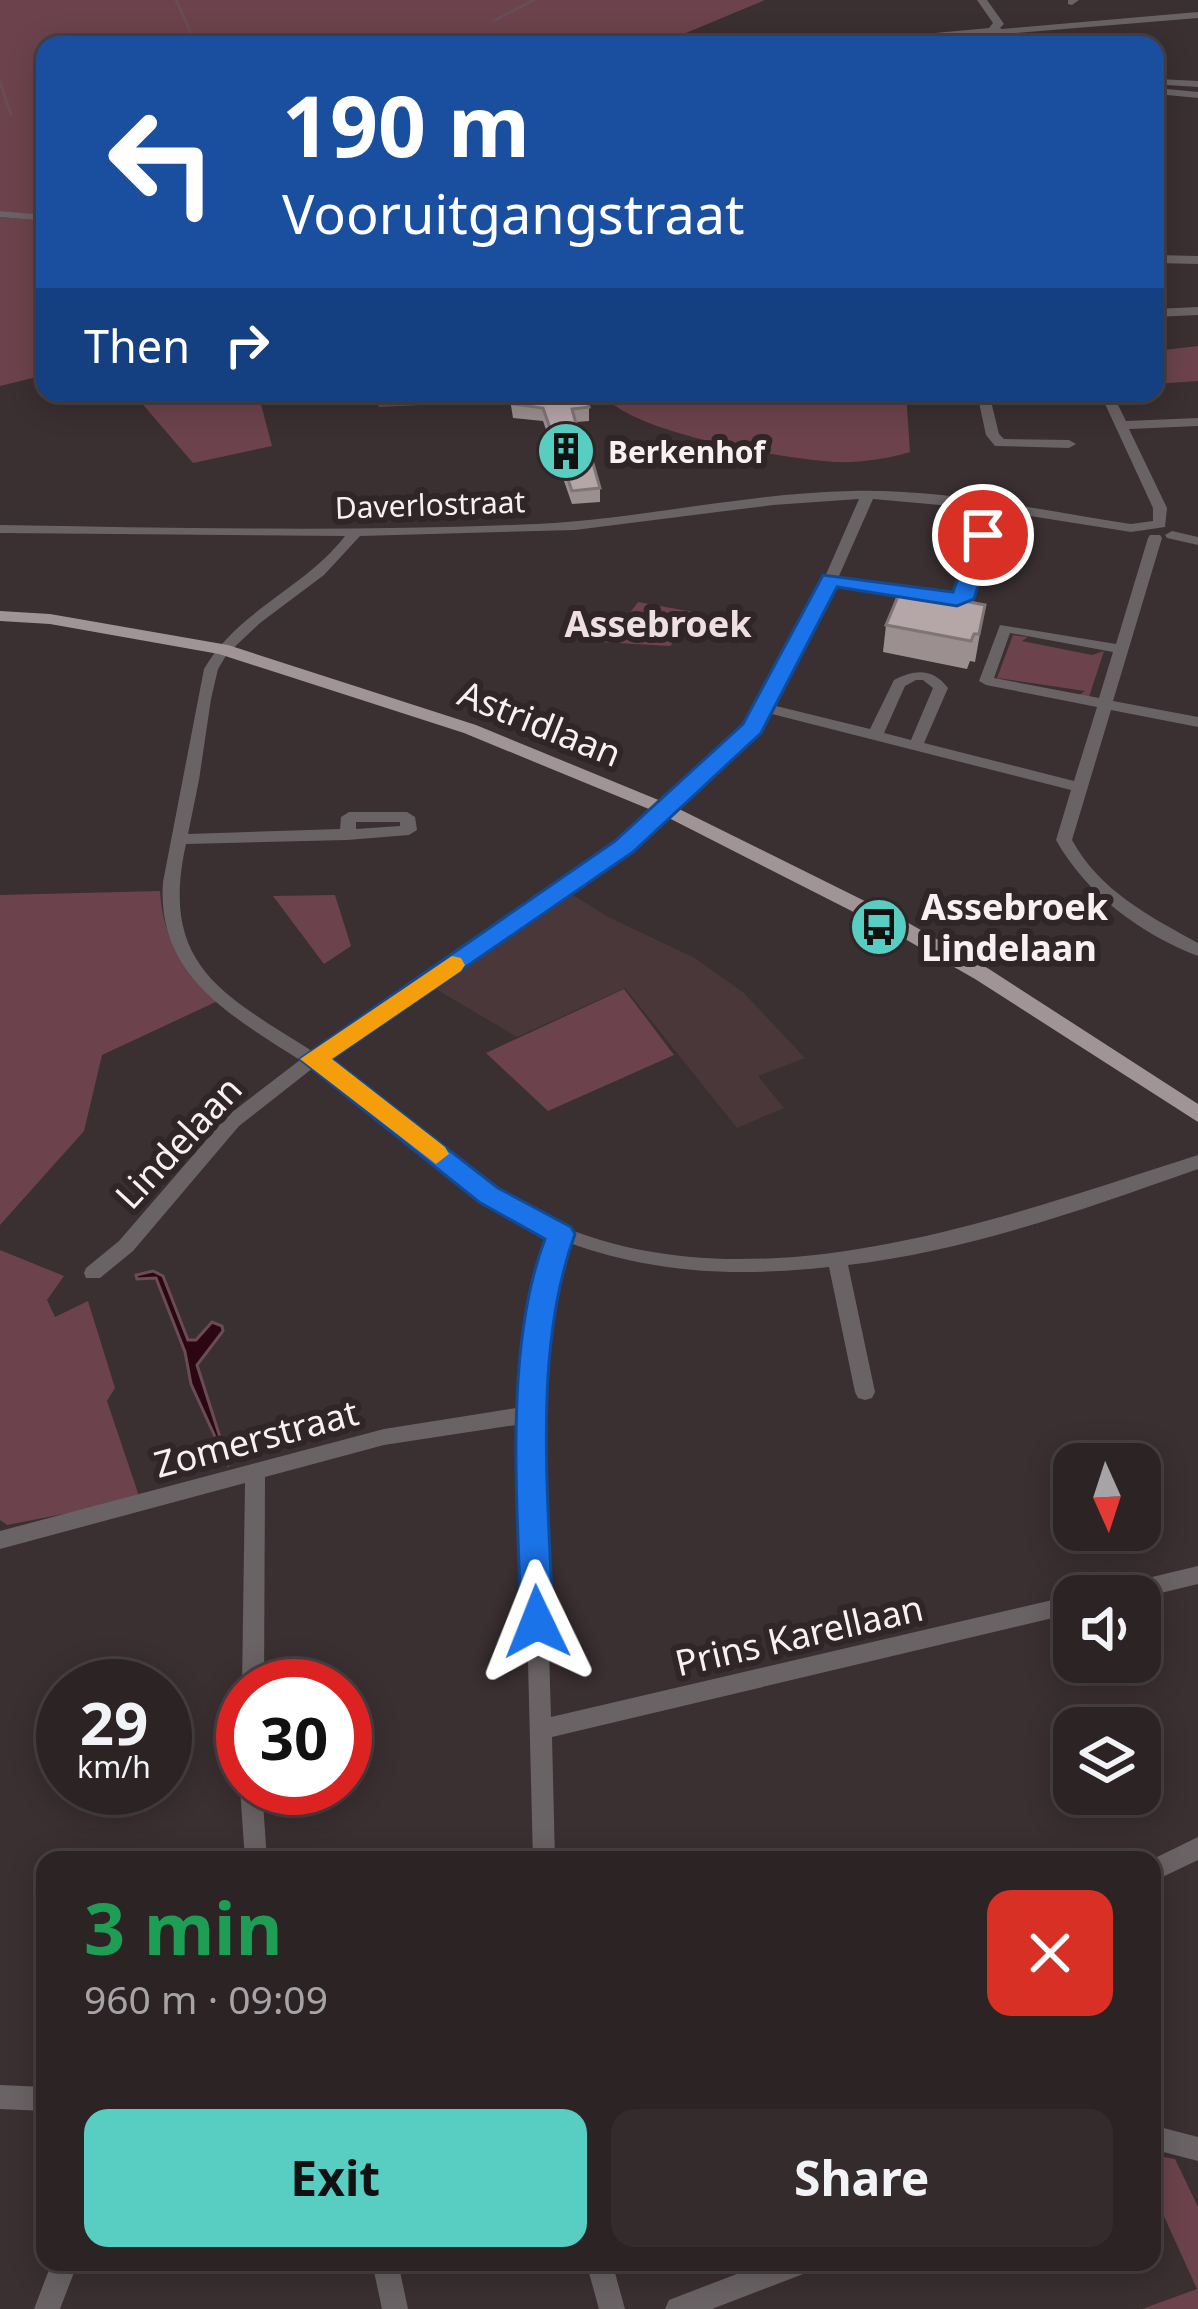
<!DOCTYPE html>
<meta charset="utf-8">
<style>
:root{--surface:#2c2325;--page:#342b2d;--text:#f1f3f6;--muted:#a6a4a7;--line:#484042;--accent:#57cec1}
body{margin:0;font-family:"Noto Sans",sans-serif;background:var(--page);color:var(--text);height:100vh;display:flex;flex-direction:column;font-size:45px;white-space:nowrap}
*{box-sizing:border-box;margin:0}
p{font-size:39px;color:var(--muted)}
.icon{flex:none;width:66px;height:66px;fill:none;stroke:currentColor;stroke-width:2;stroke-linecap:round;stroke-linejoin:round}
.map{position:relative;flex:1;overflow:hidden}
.side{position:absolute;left:36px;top:1851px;width:1125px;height:420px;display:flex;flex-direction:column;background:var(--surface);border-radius:24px;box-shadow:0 6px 30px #0003,0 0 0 3px var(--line)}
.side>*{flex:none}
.banner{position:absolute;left:36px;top:36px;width:1128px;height:366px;border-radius:24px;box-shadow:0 6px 30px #0003,0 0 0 3px var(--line);background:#1a4fa0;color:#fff;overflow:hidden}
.needle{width:78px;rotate:177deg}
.fabs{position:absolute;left:1053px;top:1443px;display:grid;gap:24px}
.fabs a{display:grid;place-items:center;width:108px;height:108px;border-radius:24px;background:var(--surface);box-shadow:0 6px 30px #0003,0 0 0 3px var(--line);font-size:60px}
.speed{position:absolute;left:36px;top:1659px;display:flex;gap:24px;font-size:60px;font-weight:700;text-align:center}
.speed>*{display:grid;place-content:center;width:156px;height:156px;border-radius:50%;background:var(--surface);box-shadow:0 6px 30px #0003,0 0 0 3px var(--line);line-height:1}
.speed small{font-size:30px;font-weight:400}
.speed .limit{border:18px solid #d22;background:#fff;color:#111}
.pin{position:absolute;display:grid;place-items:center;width:102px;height:102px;color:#fff;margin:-51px;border:6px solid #fff;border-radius:50%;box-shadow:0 3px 12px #0007}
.me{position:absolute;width:132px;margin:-66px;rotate:358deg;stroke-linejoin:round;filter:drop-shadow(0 0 9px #0008)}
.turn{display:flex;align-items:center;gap:42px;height:252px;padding:0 48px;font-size:54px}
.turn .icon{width:156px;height:156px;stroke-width:2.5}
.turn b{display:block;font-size:84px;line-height:102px}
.then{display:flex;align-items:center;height:114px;padding:0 48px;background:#0003;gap:24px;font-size:45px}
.round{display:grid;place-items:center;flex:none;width:126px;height:126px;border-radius:24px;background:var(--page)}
.head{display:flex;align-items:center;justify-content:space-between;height:204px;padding:0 48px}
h1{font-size:72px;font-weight:700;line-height:90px;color:#1e9e55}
.button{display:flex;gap:24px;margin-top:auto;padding:24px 48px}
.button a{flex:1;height:138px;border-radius:24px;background:var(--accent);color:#111;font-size:48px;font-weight:700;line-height:138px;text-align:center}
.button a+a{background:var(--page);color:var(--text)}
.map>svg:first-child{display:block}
</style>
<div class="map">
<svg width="1198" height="2309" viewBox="0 0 1198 2309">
<rect width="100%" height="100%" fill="#3a2f31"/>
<path fill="#49373a" d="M573 895 608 917 693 957 744 993 805 1058 758 1076 784 1108 737 1128 625 988 517 1037 434 988Z"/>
<path fill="#6c434c" d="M0 0H765L657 45H600L573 34 511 45H45V216L0 211Z
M0 217 45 221V375L0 386Z
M1198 346V381L1155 384V351Z
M133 393H258L272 446 193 463Z
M373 393H485L486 402 379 407Z
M602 393H906L910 452C888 459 857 463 835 462 786 459 628 433 602 393Z
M638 602 699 613 670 646 599 642 610 639Z
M1013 635 1028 637 1022 641 1092 655 1104 651 1089 697 1079 695 1085 691 997 678Z
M160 891C163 941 184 968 220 1000L102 1055 84 1131 0 1225V895Z
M335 895 351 946 324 964 273 896Z
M624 989 674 1055 548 1111 486 1053Z
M0 1250 64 1276 47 1300 55 1317 88 1301 115 1388 107 1401 140 1499 7 1525 0 1520Z
M1152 2155 1175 2159 1198 2207V2309H1142L1197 2289 1152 2190Z"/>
<path fill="#2c0612" stroke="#694c55" stroke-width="3" d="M153 1271 163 1276 188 1340H196L212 1322 222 1326 223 1331 197 1365 226 1456 233 1460 228 1465 191 1384 185 1352 156 1278 137 1279 136 1275Z"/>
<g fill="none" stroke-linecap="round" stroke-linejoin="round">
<path stroke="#694c55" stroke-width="3" d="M176 0 196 45
M493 21 534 0
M0 82 11 115"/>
<path fill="#6a6365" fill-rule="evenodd" d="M977 0H987L1004 24 1000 28 1002 29 1198 12V18L870 45H833L838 42 989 28 993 23Z
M1068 0H1079L1072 5 1068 4Z
M1158 79 1198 81V87L1167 85V89L1198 92V98L1157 94Z
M0 211 45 215V221L0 217Z
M1155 255 1198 256V264L1155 263Z
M1198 307V315L1155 317V309Z
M977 393H989L999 434 1004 439 1069 440 1076 444 1069 448 995 446 986 435Z
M1100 393H1112L1126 421 1198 418V426L1129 429 1167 508 1165 527 1131 532 998 511 968 600 942 604 835 584 772 705 870 729 894 680C915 669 933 668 948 688L924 743 1074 781 1097 707 986 685 979 681 1000 625 1116 644 1148 538 1150 535H1160L1162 538 1113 701 1198 717V727L1111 710 1072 840C1100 891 1149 916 1198 943V956C1141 934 1086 894 1056 840L1071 790 768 713 758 731 630 851 325 1059C398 1109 459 1177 539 1216 743 1316 998 1219 1198 1155V1169C1085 1209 968 1251 848 1265L875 1392 872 1398 865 1400 858 1398 855 1392 829 1267C739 1277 654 1274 567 1242L557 1269 542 1414 551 1717 1074 1595 1077 1596H1074V1613L552 1737 555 1860H533L522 1424 384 1445 265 1477 264 1686H242L245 1483 0 1549V1531L384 1429 523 1407 539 1269 551 1236C459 1202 393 1123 313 1068L239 1126 133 1251 100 1278H86L84 1273 86 1268 119 1241 227 1116 300 1060C231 1016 156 975 163 882L204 669C237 611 305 588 345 536L0 533V525C178 528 358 532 536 524 642 519 746 493 852 491 946 489 1039 510 1131 524L1153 521V508ZM859 499 824 579 747 726 618 843 312 1051C222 994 159 965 186 844L347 840 409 835 417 830 415 817 407 812H349L341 817 340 829 188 834 199 780 211 699 218 669 227 654 260 623 324 575 360 536 575 530 773 505ZM873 499 985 509 957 594 942 596 839 576ZM1010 633 1113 652 1099 698 994 678ZM916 680H923L933 688 911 740 884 733 905 686ZM356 822H400V826L356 829Z
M1172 531 1198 537V545L1167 538 1165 535Z
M1198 1566V1584L1140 1598 1099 1596 1103 1590 1110 1587Z
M243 1781V1788H262L267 1860H245L240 1788Z
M1198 1837V1860L1152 1882 1151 1860Z
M0 2085 45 2087V2111L0 2109Z
M1152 2125 1198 2137V2161L1152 2149Z
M52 2262H78L60 2309H34Z
M372 2262H398L408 2309H382Z
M586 2262H612L625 2309H599Z
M768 2262H815L811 2271 712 2309H665L669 2300Z"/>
<path fill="#a09496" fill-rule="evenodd" d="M0 611 50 614 228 645 476 725 673 806 905 921 989 969 1198 1104V1122L975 979 891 931 661 814 464 733 219 654 50 624 0 621Z"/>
</g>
<path fill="#9c8f90" d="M509 393 589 407V421L576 422 584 453 600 488V502L572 504 543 421 513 418Z
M985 605 975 662 970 661 967 669 883 652 886 625Z"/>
<path fill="#b5a6a8" stroke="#7f7476" stroke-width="3" d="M510 393H584L589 407 572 409 584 453H590L600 488 572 491 543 408 513 404Z
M901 589 985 605 979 634H974L971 641 886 625Z"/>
<path fill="#1a73e8" stroke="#114b97" stroke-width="3" d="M983 529 994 535 974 599 957 606 837 587 761 733 633 852 332 1059 498 1188 571 1227 575 1234C532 1351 549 1499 553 1622L548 1632 537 1636 526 1632 521 1622C518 1505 503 1349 545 1239L479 1202 300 1059 615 841 743 724 823 575 953 592 973 535Z"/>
<path fill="#f59e0b" d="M452 956 461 958 465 965 461 971 332 1059 445 1147 449 1154 436 1164 300 1059Z"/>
<defs>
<g id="building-disc" transform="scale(3)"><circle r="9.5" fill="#57cec1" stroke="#302527"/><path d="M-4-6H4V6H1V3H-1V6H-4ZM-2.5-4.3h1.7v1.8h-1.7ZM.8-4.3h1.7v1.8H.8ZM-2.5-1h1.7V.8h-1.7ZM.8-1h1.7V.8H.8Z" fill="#111"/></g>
<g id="bus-disc" transform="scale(3)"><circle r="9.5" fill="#57cec1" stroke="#302527"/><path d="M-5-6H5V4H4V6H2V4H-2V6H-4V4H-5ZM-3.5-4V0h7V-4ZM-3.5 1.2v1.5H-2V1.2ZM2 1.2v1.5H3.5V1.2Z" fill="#111"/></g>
</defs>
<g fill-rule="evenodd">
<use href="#building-disc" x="566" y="451"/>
<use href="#bus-disc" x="879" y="927"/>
</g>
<g text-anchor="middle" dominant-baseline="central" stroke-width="12" stroke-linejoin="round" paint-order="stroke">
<g font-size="30" font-weight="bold" fill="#f8f0f2" stroke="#302527" text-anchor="start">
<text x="608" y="451">Berkenhof</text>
</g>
<g font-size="30" fill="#f8f0f2" stroke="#302527">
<text transform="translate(430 504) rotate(-2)">Daverlostraat</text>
</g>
<g font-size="36" font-weight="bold" fill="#efdfe2" stroke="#302527">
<text x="658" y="623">Assebroek</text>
</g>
<g font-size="36" fill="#f8f0f2" stroke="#302527">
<text transform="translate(540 723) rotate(22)">Astridlaan</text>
<text transform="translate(178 1142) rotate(-47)">Lindelaan</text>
<text transform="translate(256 1438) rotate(-15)">Zomerstraat</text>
<text transform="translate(799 1635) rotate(-13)">Prins Karellaan</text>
</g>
<g font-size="36" font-weight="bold" fill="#f8f0f2" stroke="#302527" text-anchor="start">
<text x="921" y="906">Assebroek<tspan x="921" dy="41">Lindelaan</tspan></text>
</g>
</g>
</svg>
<div class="fabs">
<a><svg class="needle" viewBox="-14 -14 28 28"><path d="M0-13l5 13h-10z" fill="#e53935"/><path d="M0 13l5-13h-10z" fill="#a6a4a7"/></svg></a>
<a><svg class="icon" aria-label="sound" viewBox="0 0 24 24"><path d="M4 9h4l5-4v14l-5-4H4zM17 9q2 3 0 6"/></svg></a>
<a><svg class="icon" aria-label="layers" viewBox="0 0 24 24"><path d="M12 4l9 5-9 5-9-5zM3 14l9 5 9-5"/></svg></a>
</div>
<div class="speed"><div>29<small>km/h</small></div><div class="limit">30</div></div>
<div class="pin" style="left:983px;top:535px;background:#d93025"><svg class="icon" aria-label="arrive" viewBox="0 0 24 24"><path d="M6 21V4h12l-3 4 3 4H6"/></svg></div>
<svg class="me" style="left:537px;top:1622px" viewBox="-20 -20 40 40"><path d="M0-17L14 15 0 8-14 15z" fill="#1a73e8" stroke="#fff" stroke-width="4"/></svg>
<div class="banner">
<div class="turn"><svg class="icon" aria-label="left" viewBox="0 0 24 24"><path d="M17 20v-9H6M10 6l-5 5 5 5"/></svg><div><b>190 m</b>Vooruitgangstraat</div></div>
<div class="then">Then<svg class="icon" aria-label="right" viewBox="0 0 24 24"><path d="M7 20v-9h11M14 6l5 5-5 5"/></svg></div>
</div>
<section class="side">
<div class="head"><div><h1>3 min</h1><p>960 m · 09:09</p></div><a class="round" style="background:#d93025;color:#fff"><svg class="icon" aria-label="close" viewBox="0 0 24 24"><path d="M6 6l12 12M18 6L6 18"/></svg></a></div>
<div class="button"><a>Exit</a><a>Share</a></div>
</section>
</div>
